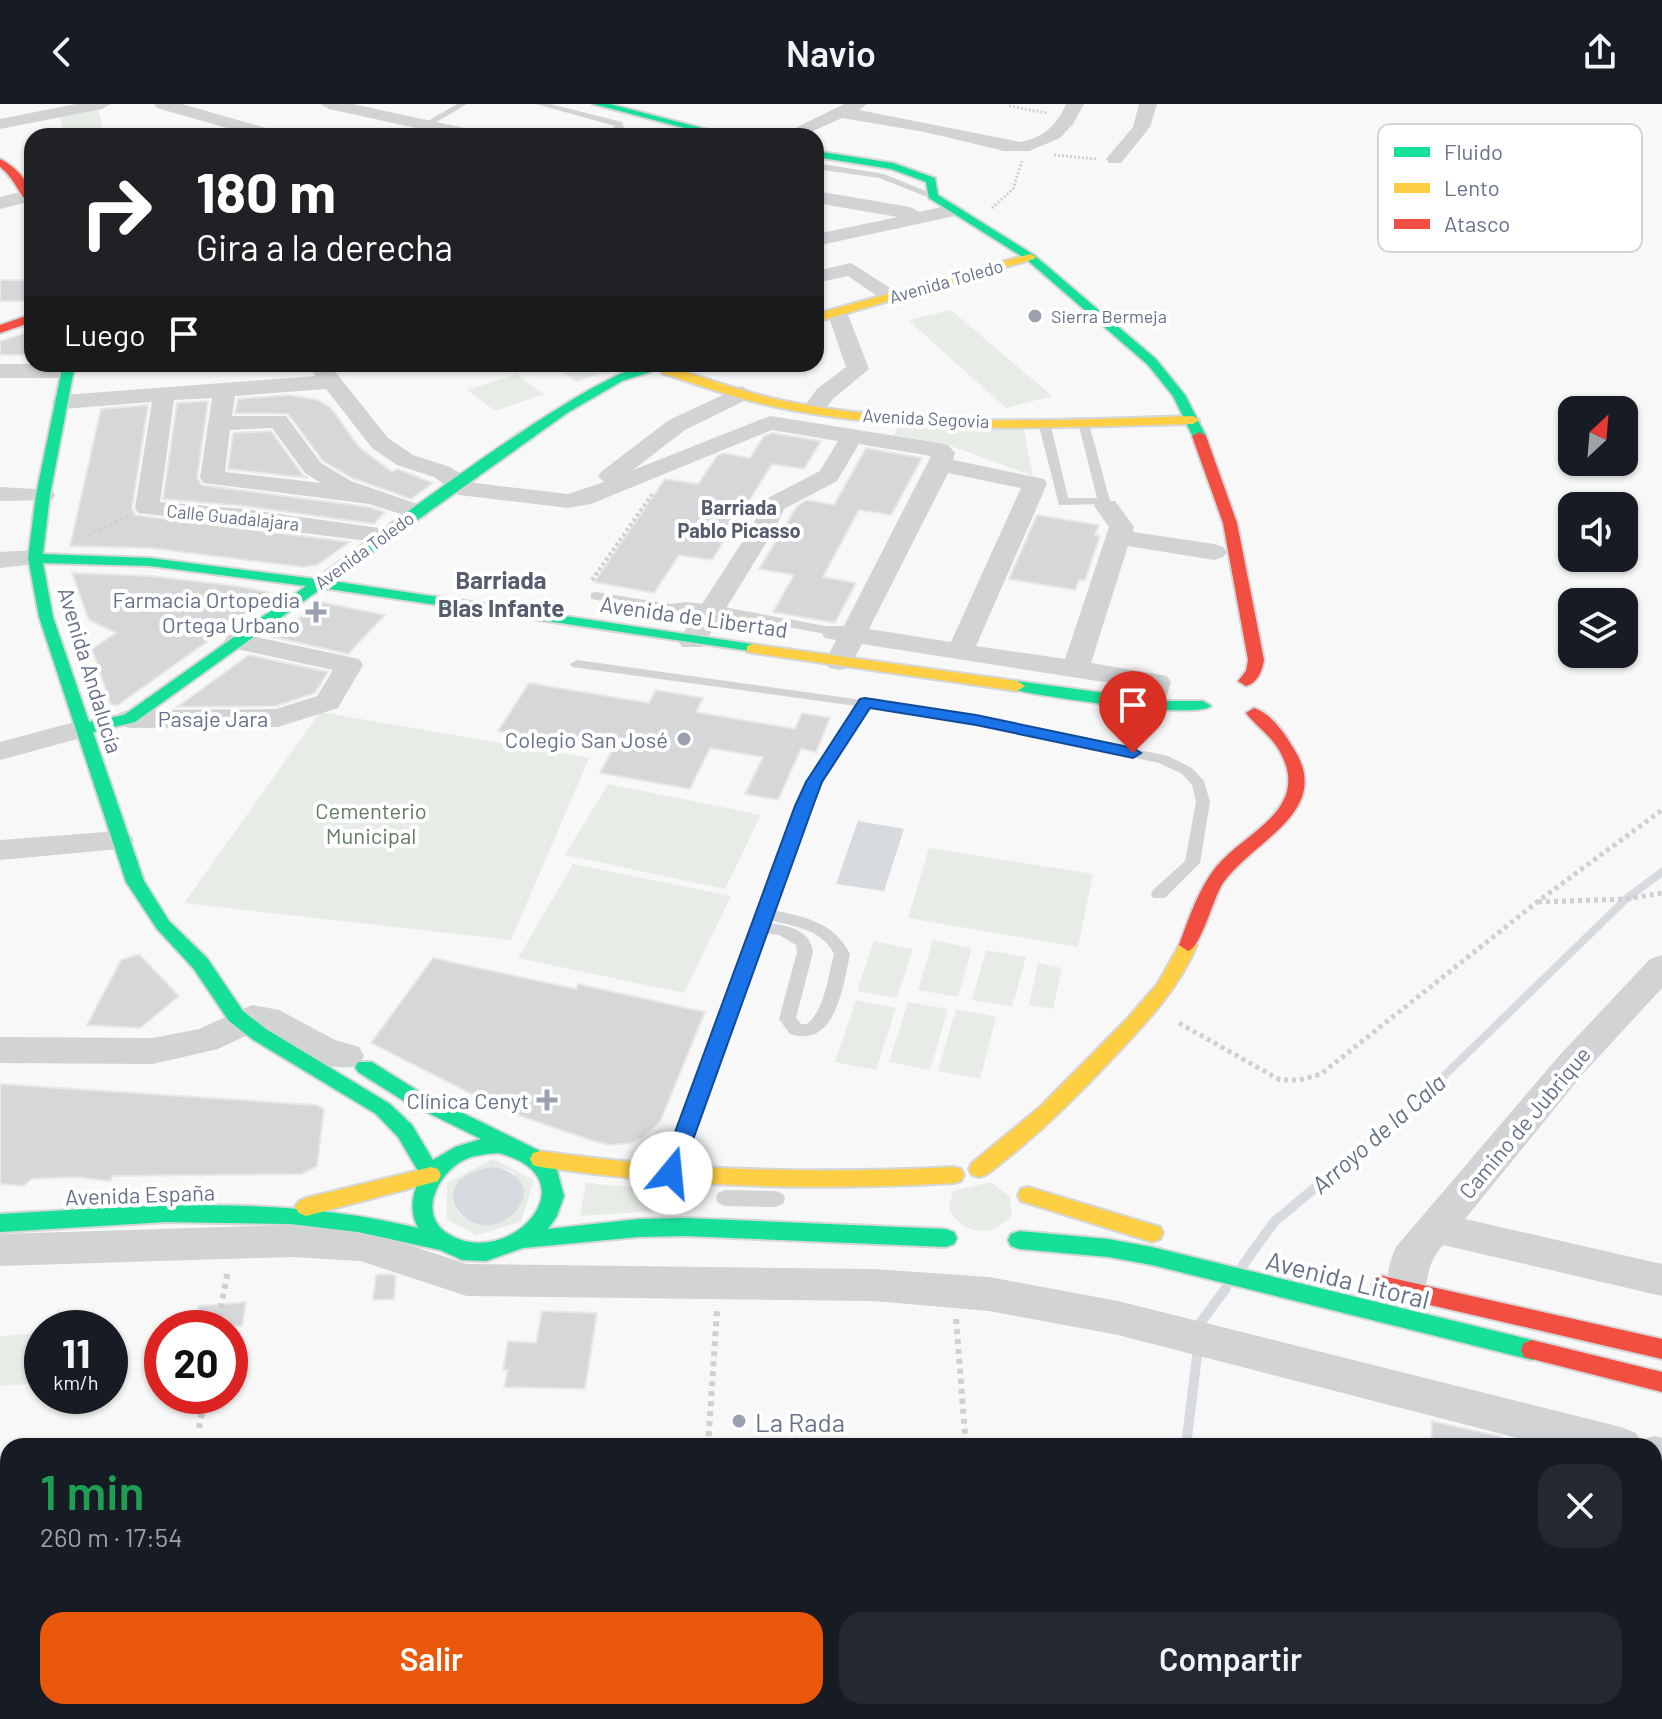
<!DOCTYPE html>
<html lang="es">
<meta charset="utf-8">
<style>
:root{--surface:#171b24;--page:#242831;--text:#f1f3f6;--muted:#9ea1a6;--accent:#ea580c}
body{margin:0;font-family:Barlow,sans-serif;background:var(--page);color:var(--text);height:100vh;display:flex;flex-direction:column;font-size:30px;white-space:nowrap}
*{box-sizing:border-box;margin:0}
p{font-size:26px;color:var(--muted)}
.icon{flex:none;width:44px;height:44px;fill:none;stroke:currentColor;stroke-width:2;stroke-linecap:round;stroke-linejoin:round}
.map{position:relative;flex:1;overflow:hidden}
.drawer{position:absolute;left:0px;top:1334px;width:1662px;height:282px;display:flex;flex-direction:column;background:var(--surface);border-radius:24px 24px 0 0;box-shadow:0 2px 6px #0004}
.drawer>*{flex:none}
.top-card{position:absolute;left:24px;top:24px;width:800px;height:244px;border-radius:24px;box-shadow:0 2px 6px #0004;background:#202124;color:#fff;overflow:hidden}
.needle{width:52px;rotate:26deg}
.controls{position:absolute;left:1558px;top:292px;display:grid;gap:16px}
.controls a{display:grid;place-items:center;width:80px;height:80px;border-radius:16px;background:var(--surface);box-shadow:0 2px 6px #0004;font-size:40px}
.speed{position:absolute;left:24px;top:1206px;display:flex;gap:16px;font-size:40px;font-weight:700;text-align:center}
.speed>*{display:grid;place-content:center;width:104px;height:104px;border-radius:50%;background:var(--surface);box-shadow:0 2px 6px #0004;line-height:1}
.speed small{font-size:20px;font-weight:400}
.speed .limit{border:12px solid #d22;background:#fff;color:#111}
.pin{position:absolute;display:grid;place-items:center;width:68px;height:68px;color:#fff;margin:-82px -34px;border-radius:50% 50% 50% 0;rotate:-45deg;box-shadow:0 0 8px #0007}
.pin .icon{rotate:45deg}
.me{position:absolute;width:88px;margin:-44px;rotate:17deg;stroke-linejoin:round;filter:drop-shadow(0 0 6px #0008)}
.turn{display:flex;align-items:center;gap:28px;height:168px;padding:0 40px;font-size:36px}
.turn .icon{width:104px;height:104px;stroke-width:2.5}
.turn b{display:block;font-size:56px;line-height:68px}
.then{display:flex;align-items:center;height:76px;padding:0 40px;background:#0003;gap:16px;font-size:30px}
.round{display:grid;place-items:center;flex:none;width:84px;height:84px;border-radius:24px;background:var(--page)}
.head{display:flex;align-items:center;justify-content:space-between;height:136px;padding:0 40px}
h1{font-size:48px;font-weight:600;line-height:60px;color:#1e9e55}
.button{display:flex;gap:16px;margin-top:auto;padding:16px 40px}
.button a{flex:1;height:92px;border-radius:24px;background:var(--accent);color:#fff;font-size:32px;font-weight:600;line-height:92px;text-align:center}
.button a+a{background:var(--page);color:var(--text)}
header{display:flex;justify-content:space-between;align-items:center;height:104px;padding:0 40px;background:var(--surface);font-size:36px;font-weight:600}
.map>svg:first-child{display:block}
</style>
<header><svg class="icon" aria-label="back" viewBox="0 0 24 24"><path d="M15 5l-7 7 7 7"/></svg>Navio<svg class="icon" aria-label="share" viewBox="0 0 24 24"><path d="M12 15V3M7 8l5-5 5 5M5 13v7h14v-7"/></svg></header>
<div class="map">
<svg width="1662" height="1615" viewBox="0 0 1662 1615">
<rect width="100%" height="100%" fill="#f8f8f8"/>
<path fill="#e7ece6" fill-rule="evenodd" d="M98 5 104 29 64 32 60 12Z
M951 206 1052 292 1006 304 908 216Z
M550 260H617L621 262 577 278Z
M516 270 544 290 495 307 467 286Z
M1023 321 1033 372 943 339 894 331 899 322Z
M320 608 589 654 511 836 184 799Z
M608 680 761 711 725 785 565 751Z
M929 744 1093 770 1078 843 908 814Z
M573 760 731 792 684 889 518 854Z
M933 836 972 844 958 893 918 886Z
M874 837 913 845 897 894 857 887Z
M986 846 1026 853 1012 903 972 896Z
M1038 859 1062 864 1053 905 1029 901Z
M856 896 896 904 876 966 835 958Z
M908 898 948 905 930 966 889 958Z
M956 905 996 913 980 975 938 967Z
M493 1055 534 1076 521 1118 476 1131 447 1115V1079ZM506 1065 514 1069 524 1091 498 1118H471L458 1109 453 1091 464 1074Z
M991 1078 1010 1093 1012 1111C993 1134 962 1132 949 1104L953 1087Z
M586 1079 675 1087 673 1106 580 1112Z
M41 1229 27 1280 0 1282V1232Z"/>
<path fill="#d7dbe0" d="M858 717 904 725 884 787 836 780Z
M492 1063C513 1065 535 1082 518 1104 479 1156 409 1076 492 1063Z
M0 1488H8V1608H1654V1569L1662 1568V1615H0Z"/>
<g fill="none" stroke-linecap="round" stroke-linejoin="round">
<path stroke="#d7dbe0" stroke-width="8" d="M1356 1050 1409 1006 1626 795 1662 768"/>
<path stroke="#d7dbe0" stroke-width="10" d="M1243 1161 1274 1118 1358 1048
M1200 1227 1201 1218 1226 1184
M1186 1342 1198 1244"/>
</g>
<path fill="#d6d7d9" stroke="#e8e8e8" stroke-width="2" d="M0 176H32V186L24 197H0Z
M32 227V251H0V237Z
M289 291 318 296 331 304 359 343 392 368 398 365 433 379 411 395 352 374 323 357 288 310 235 309 238 295Z
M208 297 197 374 202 381 368 403 385 408 374 420 244 402 163 395 177 299Z
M148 301 132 404 135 411 350 438 317 461 303 463 150 444 70 442 101 305Z
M271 327 303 371 308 374 228 365 233 329Z
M772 329 821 337 804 365 772 360 712 456 679 451 654 489 594 478 665 375 698 380 717 352 723 349 750 354 764 332Z
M866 344 922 354 891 411 859 406 840 441 823 473 856 479 835 519 773 508 794 471 759 465 797 402 807 396 834 401Z
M1037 411 1099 421 1095 431 1100 432 1085 476H1079L1075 486 1009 475Z
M72 469 150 472 237 482 268 488 270 493 118 601H111L92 545 116 529 89 516Z
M321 498 385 511 348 550 273 533Z
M249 551 328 568 315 589 276 602 177 603Z
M529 579 649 599 656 586 703 594 696 608 795 625 802 609 830 614 816 648 801 645 778 696 745 690 763 653 710 644 690 685 600 669 612 647 498 627Z
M139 850 179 892 140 924 87 921 121 856Z
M433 854 576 885 578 880 705 908 660 1018 642 1034 631 1039 610 1041 590 1036 503 1006 371 939Z
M0 980 316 1001 324 1005 317 1062 302 1070 113 1072 110 1077 75 1073 32 1075 23 1082 0 1080Z
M390 1170 396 1172 394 1195 373 1196 376 1171Z
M246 1198 242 1222 194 1224 199 1202Z
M542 1207 597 1209 585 1285 504 1283 508 1266H503L508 1237 536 1239Z
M1432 1317 1502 1333 1501 1342H1431Z"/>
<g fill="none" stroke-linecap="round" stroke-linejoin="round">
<g stroke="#d5d6d8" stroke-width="4">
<path id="fast" d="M593 0H610L732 32H715Z
M816 47 893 59 935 74 938 91 1034 151 1156 255 1185 291 1206 332 1204 335H1194L1173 292 1148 261 1026 155 929 94 926 78 891 65 816 53Z
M63 260H75L50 391 43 450 150 454 316 475C368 438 603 257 650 262V268L622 277 567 309 332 477 752 540 757 542V548L322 484 135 618 93 628 144 777 169 817 207 854 243 907 266 925 390 1000 412 1021 433 1056 455 1043 481 1035 404 997 358 968 355 963 358 958H372L418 987 540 1047 557 1066 564 1092 557 1112 548 1125 638 1115 685 1114 946 1125 954 1128 957 1134 954 1140 946 1143 685 1132 638 1133 523 1144 486 1157 462 1156 440 1146 358 1128 290 1120 166 1118 0 1128V1110C140 1102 280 1090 418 1124 409 1106 412 1090 421 1072L398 1033 376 1010 252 935 229 917 193 864 157 825 126 778 39 513 28 454 36 391ZM43 459 150 462 306 482 124 611 89 618 53 513ZM498 1049C594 1073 511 1166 450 1131 417 1113 436 1072 462 1057 473 1051 486 1050 498 1049Z
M1017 577 1164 597H1203L1211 602C1195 616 1039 592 1011 585L1009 582Z
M1019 1127 1108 1135 1152 1143 1532 1236 1540 1239 1543 1246 1540 1253 1532 1256 1152 1161 1108 1153 1019 1145 1011 1142 1008 1136 1011 1130Z"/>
</g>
<g stroke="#d5d6d8" stroke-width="4">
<path id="slow" d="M1030 150 1036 153 1034 155 816 218V210Z
M666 262C707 274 747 290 790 298 922 324 1059 316 1193 312L1199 316 1193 320C1059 323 923 331 791 306 747 298 704 283 662 269V263Z
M752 540 1017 577 1025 582 1017 587 747 548V542Z
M1188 835 1197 841C1178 886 1146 919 1113 954 1074 996 1033 1036 986 1071L979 1073 972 1071 969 1065 972 1059 1041 1002 1127 915 1158 879 1182 836Z
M540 1047C678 1067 815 1070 954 1063L961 1065 964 1071 961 1077 954 1079C815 1087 678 1083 540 1063L533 1061 530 1055 533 1049Z
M431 1063 438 1065 441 1071 438 1077 306 1112 299 1109 295 1103 299 1097 306 1094Z
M1028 1083 1160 1123 1163 1129 1160 1135 1152 1138 1021 1097 1018 1091 1021 1085Z"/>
</g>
<g stroke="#d5d6d8" stroke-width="4">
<path id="jam" d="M0 55C19 64 32 81 32 102 19 93 16 75 0 63Z
M32 210V218L0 229V221Z
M1199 328 1206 332 1237 419 1264 556C1262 567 1258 579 1246 582L1238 577 1246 567 1248 556 1223 419 1192 332Z
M1254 604C1270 609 1284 628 1292 642 1336 707 1253 736 1223 779 1213 794 1201 844 1188 847L1179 841C1189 814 1198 786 1216 763 1246 727 1313 705 1279 646 1270 631 1256 622 1246 609Z
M1383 1172 1662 1235V1255L1383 1190 1375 1188 1372 1181 1375 1174Z
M1532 1236 1662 1268V1288L1524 1253 1521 1246 1524 1239Z"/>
</g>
<path stroke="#d0d0d1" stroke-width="3" stroke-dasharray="2 2" stroke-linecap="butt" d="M1009 2 1047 9
M1054 51 1096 55
M992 104 1013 85 1022 57"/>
<path stroke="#d0d0d1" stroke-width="4" stroke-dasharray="3 3" stroke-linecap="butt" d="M87 431 129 412
M592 476 653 389"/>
<path stroke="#d0d0d1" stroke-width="5" stroke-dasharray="4 4" stroke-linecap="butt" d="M1538 798 1626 795 1662 789
M1179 919 1280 976H1300L1321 970 1537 798 1662 706"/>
<path stroke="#d0d0d1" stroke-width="6" stroke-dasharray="5 5" stroke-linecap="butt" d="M956 1215 966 1342
M217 1224 228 1166
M199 1324 205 1292
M708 1342 717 1207"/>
<path fill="#d2d3d4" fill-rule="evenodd" d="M457 0H467L428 23 421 21Z
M536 0H550L622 18 624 24 613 32H603L615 22Z
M816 59 884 70 938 92 930 94 879 74 816 65Z
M1044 315 1050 318 1068 394H1097L1078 318 1088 316 1110 397 1108 400 1059 401 1038 318Z
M596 488 670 500 686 498 712 501 831 523 838 527 831 531 712 509 686 506 670 508 591 495V489Z
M577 556 976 612 1168 652 1192 664 1204 677 1210 698 1200 759 1165 794H1153L1151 790 1153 786 1185 757 1196 698 1192 681 1182 670 1159 659 976 620 869 604 821 678 772 806C805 813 834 818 850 850 843 882 836 945 790 930L779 915 797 848 796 841 779 831 764 829 680 1068 678 1073 671 1075 664 1073 662 1068 776 750 807 678 856 602 572 563 570 560ZM769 816C793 822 822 825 834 850 828 872 825 905 807 920H801L796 914 813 848C811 826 787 821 768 819Z
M725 1086 776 1087 783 1090 785 1095 783 1100 776 1103 725 1102 718 1099 716 1094 718 1089Z"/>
<path fill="#d2d3d4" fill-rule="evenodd" d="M76 0H111L102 5 0 25V15Z
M154 0H182L280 28 283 32H255L157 4Z
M320 0H353L478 27 487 32H453L329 5Z
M844 0H867L859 6 1020 38C1042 35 1058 20 1066 0H1084L1073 20 1060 34 1029 47H1004L925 28 842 14 802 32H779Z
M1139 0H1157L1150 23 1121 59H1109L1106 55 1133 23Z
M28 86 32 87V97L0 105V93Z
M816 87 910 103 919 108 955 100 965 106 955 112 816 142V130L898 113 816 99Z
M851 159 898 189 901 193 898 197H884L848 172 816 179V167Z
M837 202 847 208 869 265 833 295 822 309H806L803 304 817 285 846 263 827 208Z
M0 260H68L79 267 68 274H0Z
M307 260H329L388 334 413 351 450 363 475 379 568 390 604 378 598 372 602 367 669 316 742 282 753 289 750 294 685 326 633 366 770 312 940 339 948 341 955 349 953 356 1044 375 1047 380 976 542 1065 555 1109 423 1094 402 1097 397H1115L1134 423 1133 428 1214 440 1223 443 1227 448 1223 453 1214 456 1128 442 1091 559 1167 572 1171 578 1162 607 1152 610 1142 607 1138 601 1142 584 862 540 849 564 839 566 829 564 825 558 836 536 825 534 821 528 825 522H844L931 352 859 340 837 377 784 405 776 423 706 537 702 543H682L678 537 752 423 764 396 820 367 838 337 772 326 591 400 568 404 459 391 434 373 397 361 372 344 326 285 235 292 232 312H286L321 359 351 377 426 403 429 408 426 413 417 415 369 400 204 379 200 374 212 294 174 296 160 398 244 405 394 426 398 431 394 436 385 439 138 409 135 404 152 298 63 305 55 303 52 298 55 293 63 291 316 272ZM272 324 305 369 321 379 225 368 230 326ZM948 369 1021 384 951 538 869 525Z
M0 383 52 386 55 391 52 396 0 397Z
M35 446 44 449 48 454 44 459 0 464V448Z
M238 529 359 555 363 561 338 604 278 623 129 624 119 621 115 615 119 609 129 606 276 605 317 592 333 566 228 543 224 537 228 531Z
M82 616 92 619 96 625 92 631 0 656V638Z
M119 727 130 730 134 737 130 744 0 756V736Z
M1662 851V884L1582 971 1465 1115 1662 1160V1192L1443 1141C1423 1165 1432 1172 1420 1197L1406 1201 1392 1197C1384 1180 1388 1160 1396 1143L1558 953 1650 855Z
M252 901 279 906 335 936 359 943 364 952 359 961C319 974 292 933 256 927L218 945 153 960 0 959V933L153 934 199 925Z
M292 1121 360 1125 467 1160 873 1165 989 1173 1118 1197 1621 1323 1636 1329 1640 1337 1654 1332 1662 1334V1372L1654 1370V1342H1548L1118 1231 989 1207 873 1197 467 1192 360 1157 292 1153 0 1162V1130Z"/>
<use href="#fast" fill="#16e098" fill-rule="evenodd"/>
<use href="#slow" fill="#ffcf43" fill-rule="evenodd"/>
<use href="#jam" fill="#f24e42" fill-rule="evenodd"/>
</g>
<path fill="#1a73e8" stroke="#114b97" stroke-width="2" d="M865 594 976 611 1133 644 1141 649 1133 654 976 621 870 604 822 678 813 702 681 1069 678 1075 671 1078 663 1075 660 1069 795 702 806 678 860 595Z"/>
<g fill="#9aa0b0" stroke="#fff" stroke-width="3">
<circle cx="1035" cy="212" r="8"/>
<path d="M312 496h8v8h8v8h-8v8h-8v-8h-8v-8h8z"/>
<circle cx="684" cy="635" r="8"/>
<path d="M543 984h8v8h8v8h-8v8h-8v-8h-8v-8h8z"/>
<circle cx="739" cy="1317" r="8"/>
</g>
<g text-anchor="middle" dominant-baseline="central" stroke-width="8" stroke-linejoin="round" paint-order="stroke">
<g font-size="18" fill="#677189" stroke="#fff">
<text transform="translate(946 177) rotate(-16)">Avenida Toledo</text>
<text transform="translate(926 314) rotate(3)">Avenida Segovia</text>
<text transform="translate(233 413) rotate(6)">Calle Guadalajara</text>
<text transform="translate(364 446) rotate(-36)">Avenida Toledo</text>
</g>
<g font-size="18" fill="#677189" stroke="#fff" text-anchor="start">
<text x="1051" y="212">Sierra Bermeja</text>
</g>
<g font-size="20" font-weight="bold" fill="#565d6e" stroke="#fff">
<text x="739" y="403">Barriada<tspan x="739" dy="23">Pablo Picasso</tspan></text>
</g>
<g font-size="22" fill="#677189" stroke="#fff" text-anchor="end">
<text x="300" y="495">Farmacia Ortopedia<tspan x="300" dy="25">Ortega Urbano</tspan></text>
<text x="668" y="635">Colegio San José</text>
<text x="529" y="996">Clínica Cenyt</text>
</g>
<g font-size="22" fill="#677189" stroke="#fff">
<text transform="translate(694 512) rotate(8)">Avenida de Libertad</text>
<text transform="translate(91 566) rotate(73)">Avenida Andalucía</text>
<text x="213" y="614">Pasaje Jara</text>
<text transform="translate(1524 1018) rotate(-50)">Camino de Jubrique</text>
<text transform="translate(140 1090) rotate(-2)">Avenida España</text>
</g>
<g font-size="22" fill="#637a64" stroke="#fff">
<text x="371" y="706">Cementerio<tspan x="371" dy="25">Municipal</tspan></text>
</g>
<g font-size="24" font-weight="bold" fill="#565d6e" stroke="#fff">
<text x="501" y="475">Barriada<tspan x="501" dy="28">Blas Infante</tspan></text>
</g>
<g font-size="24" font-style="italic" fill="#637384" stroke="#fff">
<text transform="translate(1378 1029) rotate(-41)">Arroyo de la Cala</text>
</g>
<g font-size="26" fill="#677189" stroke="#fff">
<text transform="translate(1348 1175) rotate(14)">Avenida Litoral</text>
</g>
<g font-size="26" fill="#677189" stroke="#fff" text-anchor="start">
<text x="755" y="1317">La Rada</text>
</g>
</g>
<rect x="1378" y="20" width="264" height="128" rx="12" fill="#fff" stroke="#d1d4dc" stroke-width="2"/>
<rect x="1394" y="43" width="36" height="10" fill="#16e098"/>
<rect x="1394" y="79" width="36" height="10" fill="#ffcf43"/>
<rect x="1394" y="115" width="36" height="10" fill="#f24e42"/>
<g font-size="22" fill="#677189">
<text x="1444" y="56">Fluido</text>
<text x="1444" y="92">Lento</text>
<text x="1444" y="128">Atasco</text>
</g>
</svg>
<div class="controls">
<a><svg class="needle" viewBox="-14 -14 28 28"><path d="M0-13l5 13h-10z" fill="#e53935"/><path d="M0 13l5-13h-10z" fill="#9ea1a6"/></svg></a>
<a><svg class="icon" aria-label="sound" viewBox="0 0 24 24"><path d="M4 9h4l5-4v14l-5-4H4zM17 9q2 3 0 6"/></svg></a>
<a><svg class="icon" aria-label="layers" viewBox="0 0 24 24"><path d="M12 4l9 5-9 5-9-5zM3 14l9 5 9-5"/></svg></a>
</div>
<div class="speed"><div>11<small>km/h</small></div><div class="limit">20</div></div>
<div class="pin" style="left:1133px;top:649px;background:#d93025"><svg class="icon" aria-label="arrive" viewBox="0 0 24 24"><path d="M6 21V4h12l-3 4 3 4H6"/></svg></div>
<svg class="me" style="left:671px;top:1069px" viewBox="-20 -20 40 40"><circle r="19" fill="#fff"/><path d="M0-13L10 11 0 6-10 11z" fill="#1a73e8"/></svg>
<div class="top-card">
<div class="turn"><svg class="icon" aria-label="right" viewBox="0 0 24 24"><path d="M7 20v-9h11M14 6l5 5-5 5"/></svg><div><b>180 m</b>Gira a la derecha</div></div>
<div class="then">Luego<svg class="icon" aria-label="arrive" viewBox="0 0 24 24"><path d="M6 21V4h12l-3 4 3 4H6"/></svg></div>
</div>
<section class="drawer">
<div class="head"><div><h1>1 min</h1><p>260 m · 17:54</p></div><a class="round"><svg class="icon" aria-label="close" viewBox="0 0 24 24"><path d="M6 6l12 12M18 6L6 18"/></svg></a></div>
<div class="button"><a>Salir</a><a>Compartir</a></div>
</section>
</div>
